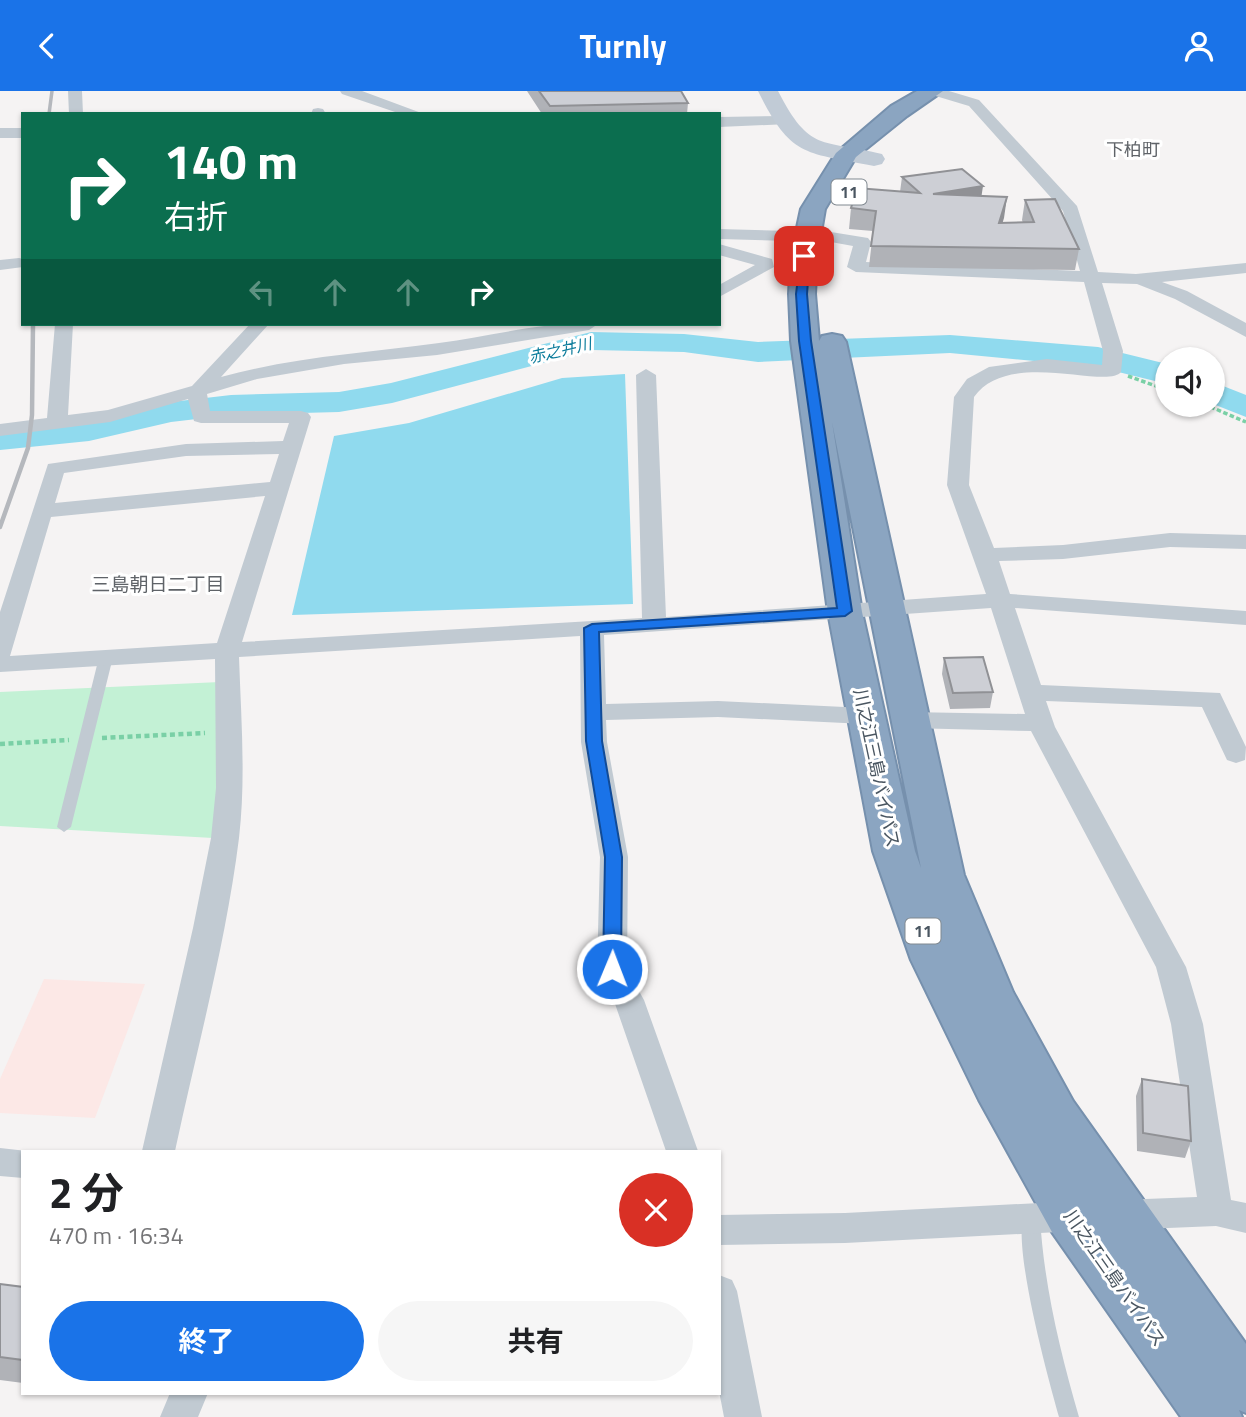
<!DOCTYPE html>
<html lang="ja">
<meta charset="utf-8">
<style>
:root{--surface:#fff;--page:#f6f6f6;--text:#202124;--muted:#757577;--accent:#1a73e8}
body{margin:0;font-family:"Titillium Web","Noto Sans JP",sans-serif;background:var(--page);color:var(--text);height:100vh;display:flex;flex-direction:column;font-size:26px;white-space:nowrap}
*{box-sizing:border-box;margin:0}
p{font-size:23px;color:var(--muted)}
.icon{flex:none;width:38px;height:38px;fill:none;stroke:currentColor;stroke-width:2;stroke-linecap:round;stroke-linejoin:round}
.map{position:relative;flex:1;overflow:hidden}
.sheet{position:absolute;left:21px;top:1059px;width:700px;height:245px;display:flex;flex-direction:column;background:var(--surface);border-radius:0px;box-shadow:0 2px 5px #0004}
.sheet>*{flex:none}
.banner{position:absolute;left:21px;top:21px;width:700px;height:214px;border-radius:0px;box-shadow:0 2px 5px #0004;background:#0b6e4f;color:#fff;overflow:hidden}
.controls{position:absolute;left:1155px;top:256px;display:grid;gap:14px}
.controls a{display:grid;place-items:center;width:70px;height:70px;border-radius:50%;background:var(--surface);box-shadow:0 2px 5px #0004;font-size:35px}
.pin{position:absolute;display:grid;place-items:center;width:60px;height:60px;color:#fff;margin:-30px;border-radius:14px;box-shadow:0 4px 10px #0006}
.me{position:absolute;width:77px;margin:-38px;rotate:1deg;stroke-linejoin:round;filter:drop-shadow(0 0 5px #0008)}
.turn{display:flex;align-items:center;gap:24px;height:147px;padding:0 28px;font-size:32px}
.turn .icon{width:91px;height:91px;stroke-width:2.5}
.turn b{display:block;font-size:49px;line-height:60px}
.lanes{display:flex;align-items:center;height:66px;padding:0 28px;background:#0003;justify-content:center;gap:35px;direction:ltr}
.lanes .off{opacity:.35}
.round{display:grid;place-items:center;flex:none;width:74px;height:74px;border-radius:37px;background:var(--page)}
.overview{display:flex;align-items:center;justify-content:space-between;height:119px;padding:0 28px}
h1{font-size:42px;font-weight:700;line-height:52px}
.action{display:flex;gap:14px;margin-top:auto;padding:14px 28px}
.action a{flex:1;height:80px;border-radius:42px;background:var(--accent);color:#fff;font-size:28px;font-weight:700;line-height:80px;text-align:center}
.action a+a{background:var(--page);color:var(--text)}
header{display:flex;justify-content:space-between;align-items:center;height:91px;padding:0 28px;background:var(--accent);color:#fff;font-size:32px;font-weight:700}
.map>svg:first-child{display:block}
</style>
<header><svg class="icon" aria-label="back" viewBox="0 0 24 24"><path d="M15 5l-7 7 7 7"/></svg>Turnly<svg class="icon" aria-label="person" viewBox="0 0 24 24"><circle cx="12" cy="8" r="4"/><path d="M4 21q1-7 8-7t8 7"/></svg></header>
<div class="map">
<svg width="1246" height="1326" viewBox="0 0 1246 1326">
<rect width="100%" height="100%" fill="#f5f3f3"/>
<path fill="#fce8e6" d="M44 888 145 893 95 1027 0 1022V988Z"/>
<path fill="#c3f1d5" d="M220 591 219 715 213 747 0 735V601Z"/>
<path fill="#90daee" d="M625 283 633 513 292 524 334 345 409 332 562 287Z"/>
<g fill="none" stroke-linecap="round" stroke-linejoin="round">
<path fill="#90daee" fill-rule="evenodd" d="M591 241 684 243 758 251 950 244 1098 256 1167 273V293L1098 276 950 262 758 271 684 261 592 259 392 312 339 321 231 324 171 331 89 350 0 359V339L89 330 171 311 231 304 339 301 391 292Z
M1213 291 1246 304V326L1213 313Z"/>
<g stroke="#7690ad" stroke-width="4">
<path id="highway" d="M917 0H943L907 25 856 66 825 118 817 165 815 203 819 250 822 245 832 243 842 245 846 251 964 784 1013 901 1073 1010 1246 1253V1322L1239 1319 1242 1326H1181L1052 1141 979 1009 911 869 873 760 828 521 791 250 789 203 791 165 801 118 836 62 891 15ZM832 331 921 777 915 760 862 521Z"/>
</g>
<path stroke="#7ad0a6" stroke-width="3.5" stroke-dasharray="4.5 2.5" stroke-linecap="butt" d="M1128 285 1167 299
M1204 313 1246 331"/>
<path stroke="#7ad0a6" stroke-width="4.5" stroke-dasharray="5 3.5" stroke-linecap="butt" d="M102 647 205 642
M0 653 69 649"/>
<path fill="#c1cad2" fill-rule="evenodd" d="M106 562 113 566 71 736 64 741 57 736 99 566Z
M1031 1118 1037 1120 1040 1126C1044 1195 1060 1260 1079 1326H1059C1049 1290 1010 1150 1025 1120Z"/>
<path fill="#c1cad2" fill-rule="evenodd" d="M68 0H82L83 23H69Z
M340 0H362L424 23H401L342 3Z
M927 0H949L979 9 1077 115 1098 181 1136 183 1246 172V182L1162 191 1187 200 1246 232V246L1175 208 1137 193 1102 192 1123 260 1121 281C1107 299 1008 257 974 306L969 394 994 457 1063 454 1170 442 1246 444V458L1170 456 1063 468 999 470 1010 503 1246 520V534L1015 517 1041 594 1220 602 1246 656 1245 669 1236 672 1227 669 1202 616 1046 610 1055 636 1186 876 1203 933 1231 1109 1246 1112V1142L1216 1135 1120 1139 1108 1134 1103 1124 1108 1114 1120 1109 1197 1106 1171 933 1156 876 1031 640 909 637 900 635 896 629 900 623 909 621 1025 623 991 517 604 544 606 613 718 610 865 617 874 619 878 625 874 631 865 633 718 626 606 629 607 651 628 766 627 879 644 909 698 1060H666L614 910 597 879 600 766 581 651 580 545 239 566C241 626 246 687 239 747 226 852 197 957 175 1060H142L193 837 211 747 216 697 215 568 0 581V521L48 373 186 353 283 350 289 332H201L194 330 188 308 110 331 0 345V333L47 327 55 233H73L68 324 108 319 192 295 250 233H269L221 286C293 266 365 262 439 252 492 245 545 230 598 233L589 239 437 264 344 273 257 288 207 303 210 320H301L308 322 311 326 242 551 642 527 636 284 646 278 656 284 666 526 986 503 947 394 954 306 967 288 989 276 1047 268 1102 274 1103 260 1084 191 856 181 847 176 853 155 831 151 719 148V138L831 141 868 147 871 151 866 171 1080 180 1063 120 969 15 929 3ZM279 363 270 391 55 412 64 382 186 365ZM265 405 217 552 10 565 51 426Z
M318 17 323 18 326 23H311L313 18Z
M783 25 788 27 791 30 788 33 719 36V26Z
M0 37H23V47H0Z
M719 153 772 168 774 176 719 206V194L755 174 719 164Z
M19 167 23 168V176L0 179V169Z
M0 1057 27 1060H23V1087L0 1085Z
M1078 1110 1090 1115 1095 1125 1090 1135 1078 1140 845 1152 719 1154V1124L845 1122Z
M719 1184 732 1189 737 1200 762 1326H724L719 1300Z
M170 1302H208L198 1326H160Z"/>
<path fill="#c1cbd6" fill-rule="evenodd" d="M758 0H778C810 62 821 48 882 63L885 68 882 73 874 75C805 61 791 67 758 0Z"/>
<use href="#highway" fill="#8ba5c1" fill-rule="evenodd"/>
<path stroke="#b5b8bd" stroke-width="3.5" d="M49 23 52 0"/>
<path stroke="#b5b8bd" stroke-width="4.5" d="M0 436 28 357 32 324 33 233"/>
</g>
<path fill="#b0b2b7" d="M527 0H681L688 12 687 23H542Z
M902 86 981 105 1007 106 1002 132H1023L1022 129 1025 109 1079 158 1075 179 869 176 873 140 849 138 851 117 900 101Z
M944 567 993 601 990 617 950 618 942 583Z
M1142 988 1191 1050 1185 1067 1137 1060 1136 1005Z
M0 1193 23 1196V1292L0 1289Z"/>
<path fill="#909195" d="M983 95 980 115 933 103Z
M1007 106 1004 127 996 153 999 132Z"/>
<path fill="#cdcfd5" stroke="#909195" stroke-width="2" d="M539 0H681L688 12 550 15Z
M962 78 983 95 933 103 1007 106 999 132 1034 131 1025 109 1055 108 1079 158 871 155 876 120 851 117 857 97 920 102 902 86Z
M983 566 993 601 953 602 944 567Z
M1142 988 1188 995 1191 1050 1143 1042Z
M0 1193 23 1196V1269L0 1266Z"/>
<path fill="#1a73e8" stroke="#114b97" stroke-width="2" d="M801 162 810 165 807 203 811 250 852 520 845 525 599 541 602 650 622 766 621 878 618 883H606L603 878 605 766 586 650 584 537 592 533 837 517 799 250 796 203Z"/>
<g text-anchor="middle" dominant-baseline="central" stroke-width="6" stroke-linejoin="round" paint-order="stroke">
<g fill="#fff" stroke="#808990" stroke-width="2">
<rect x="831.5" y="88.5" width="35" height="25" rx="5"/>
<rect x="905.5" y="827.5" width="35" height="25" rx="5"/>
</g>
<g font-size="16" font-weight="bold" fill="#4a5661">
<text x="849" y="101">11</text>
<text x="923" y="840">11</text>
</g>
<g font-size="16" font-style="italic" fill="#0c7c9b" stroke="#fff">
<text transform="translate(560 259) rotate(-13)">赤之井川</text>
</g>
<g font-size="18" fill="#5f6368" stroke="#fff">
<text x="1133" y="58">下柏町</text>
</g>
<g font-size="18" fill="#4a5661" stroke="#fff">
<text transform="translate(877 677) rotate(78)">川之江三島バイパス</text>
<text transform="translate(1115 1187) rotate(55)">川之江三島バイパス</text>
</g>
<g font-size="19" fill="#5f6368" stroke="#fff">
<text x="158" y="492">三島朝日二丁目</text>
</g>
</g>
</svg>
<div class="controls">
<a><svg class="icon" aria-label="sound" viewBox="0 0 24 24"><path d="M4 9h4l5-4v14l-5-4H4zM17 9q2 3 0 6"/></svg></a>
</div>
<div class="pin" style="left:804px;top:165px;background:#d93025"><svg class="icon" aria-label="arrive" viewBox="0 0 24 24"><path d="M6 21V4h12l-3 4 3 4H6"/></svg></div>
<svg class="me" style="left:612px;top:878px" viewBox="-20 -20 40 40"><circle r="17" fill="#1a73e8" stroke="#fff" stroke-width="3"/><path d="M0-11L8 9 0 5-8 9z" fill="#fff"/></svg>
<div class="banner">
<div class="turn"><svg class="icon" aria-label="right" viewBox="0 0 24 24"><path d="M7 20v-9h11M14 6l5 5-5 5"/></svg><div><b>140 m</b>右折</div></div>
<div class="lanes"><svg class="icon off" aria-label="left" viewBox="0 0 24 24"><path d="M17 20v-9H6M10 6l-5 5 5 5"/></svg><svg class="icon off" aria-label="ahead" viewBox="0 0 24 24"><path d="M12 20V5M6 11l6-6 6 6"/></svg><svg class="icon off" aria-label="ahead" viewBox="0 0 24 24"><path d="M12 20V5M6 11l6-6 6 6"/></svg><svg class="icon" aria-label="right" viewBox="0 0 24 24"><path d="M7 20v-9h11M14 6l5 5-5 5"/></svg></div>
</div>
<section class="sheet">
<div class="overview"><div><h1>2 分</h1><p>470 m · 16:34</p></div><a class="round" style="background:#d93025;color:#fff"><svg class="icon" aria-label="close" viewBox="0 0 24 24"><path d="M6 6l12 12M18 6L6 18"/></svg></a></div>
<div class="action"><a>終了</a><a>共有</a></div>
</section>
</div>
